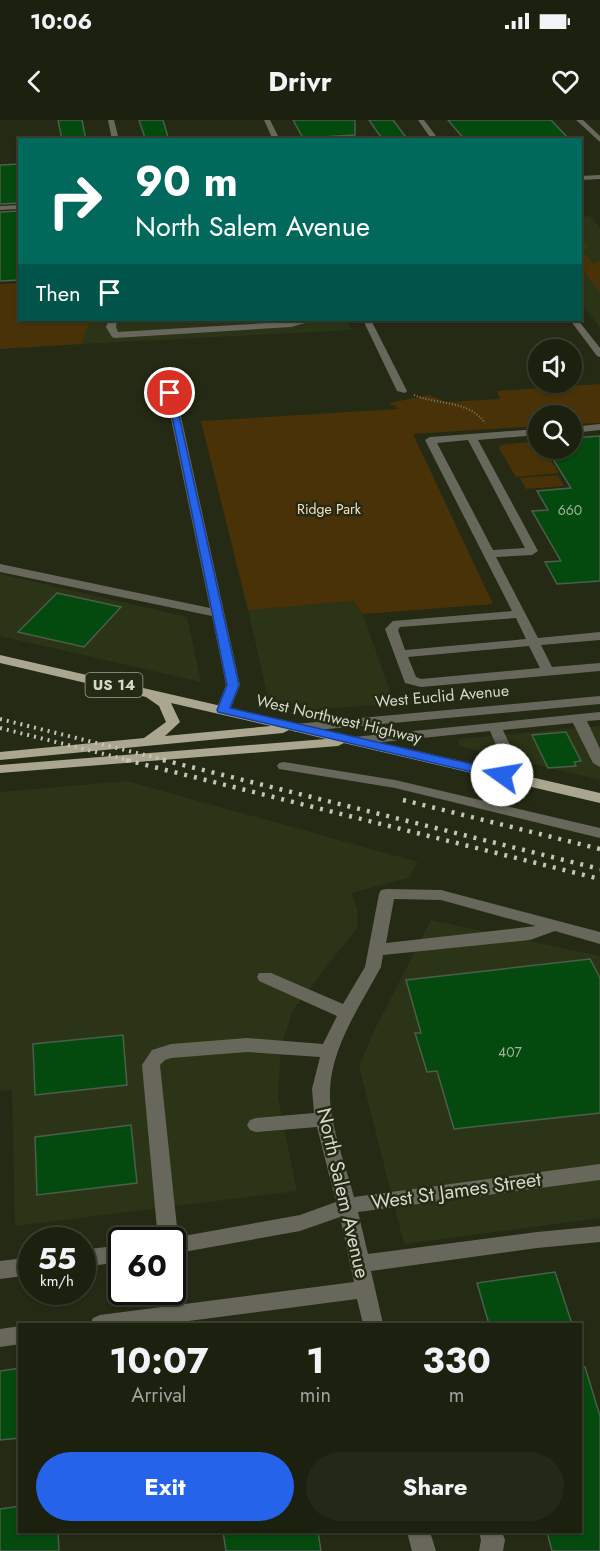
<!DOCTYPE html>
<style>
:root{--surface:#1b200f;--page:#242818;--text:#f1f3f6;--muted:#a0a39e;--line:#393e2f;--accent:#2563eb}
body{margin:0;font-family:Jost,sans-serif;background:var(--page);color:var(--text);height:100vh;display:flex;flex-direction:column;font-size:22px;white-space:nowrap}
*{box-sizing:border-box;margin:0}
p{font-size:20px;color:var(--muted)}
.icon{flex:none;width:33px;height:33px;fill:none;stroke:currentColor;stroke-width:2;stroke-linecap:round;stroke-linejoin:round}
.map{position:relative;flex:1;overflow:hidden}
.drawer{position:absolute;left:18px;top:1203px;width:564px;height:210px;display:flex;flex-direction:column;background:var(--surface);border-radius:0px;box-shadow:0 2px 4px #0004,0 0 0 2px var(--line)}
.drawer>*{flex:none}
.top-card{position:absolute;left:18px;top:18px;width:564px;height:183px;border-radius:0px;box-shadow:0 2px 4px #0004,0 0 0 2px var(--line);background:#00695c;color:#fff;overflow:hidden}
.buttons{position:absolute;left:528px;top:219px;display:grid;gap:12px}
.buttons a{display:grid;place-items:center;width:54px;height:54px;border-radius:50%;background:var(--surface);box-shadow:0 2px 4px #0004,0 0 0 2px var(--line);font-size:30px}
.speed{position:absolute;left:18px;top:1107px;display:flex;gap:12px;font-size:30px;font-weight:700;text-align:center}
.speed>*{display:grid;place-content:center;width:78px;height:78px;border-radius:50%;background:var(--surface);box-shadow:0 2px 4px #0004,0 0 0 2px var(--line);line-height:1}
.speed small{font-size:15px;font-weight:400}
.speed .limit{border:3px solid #111;border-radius:9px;background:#fff;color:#111}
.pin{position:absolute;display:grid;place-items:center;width:51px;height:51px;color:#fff;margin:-26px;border:3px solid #fff;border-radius:50%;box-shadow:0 2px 6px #0007}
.me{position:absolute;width:66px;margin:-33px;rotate:283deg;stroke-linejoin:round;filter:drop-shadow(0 0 4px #0008)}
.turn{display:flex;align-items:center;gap:21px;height:126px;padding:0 18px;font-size:27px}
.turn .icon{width:78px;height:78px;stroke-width:2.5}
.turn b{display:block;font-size:42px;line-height:51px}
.then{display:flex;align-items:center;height:57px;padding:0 18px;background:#0003;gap:12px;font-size:22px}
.eta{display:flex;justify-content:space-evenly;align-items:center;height:102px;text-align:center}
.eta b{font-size:36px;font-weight:700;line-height:42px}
.cta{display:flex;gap:12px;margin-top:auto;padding:12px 18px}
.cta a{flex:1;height:69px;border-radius:36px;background:var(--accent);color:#fff;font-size:24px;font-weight:700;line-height:69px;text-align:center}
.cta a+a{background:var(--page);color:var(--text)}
.status{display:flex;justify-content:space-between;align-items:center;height:42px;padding:0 30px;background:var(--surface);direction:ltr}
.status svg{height:16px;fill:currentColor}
header{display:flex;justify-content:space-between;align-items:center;height:78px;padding:0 18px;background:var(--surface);font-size:27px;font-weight:700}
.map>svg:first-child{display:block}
</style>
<div class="status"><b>10:06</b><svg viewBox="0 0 49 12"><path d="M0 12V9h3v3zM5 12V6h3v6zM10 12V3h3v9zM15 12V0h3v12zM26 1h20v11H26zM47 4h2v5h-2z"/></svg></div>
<header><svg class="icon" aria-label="back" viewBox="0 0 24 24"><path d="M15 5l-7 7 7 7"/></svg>Drivr<svg class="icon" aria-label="heart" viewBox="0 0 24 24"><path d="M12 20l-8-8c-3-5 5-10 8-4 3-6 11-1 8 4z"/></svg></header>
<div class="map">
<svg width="600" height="1431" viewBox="0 0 600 1431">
<rect width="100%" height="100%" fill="#242a14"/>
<path fill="#2c3417" d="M590 96 600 108V208L581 182V97Z
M92 200H346L352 210 82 224 86 210Z
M0 454 187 497 201 562 0 516Z
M354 481 363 494 394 584 315 589 268 578 248 490Z
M600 606V660L459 626 458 619Z
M127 661 418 742 408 758 352 773 357 789V808L293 890 281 926 278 977 297 1071 15 1106 12 970 0 971V672Z
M431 800 600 836V1098L404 1124 359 946 374 911Z"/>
<path fill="#493208" d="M580 120 590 128 581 129 593 144 600 140V172L581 148Z
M19 163 20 200H92L86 210 82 224 0 229V164Z
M600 264V303L572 304V296H538V306L413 314 493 484 363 494 354 481 248 490 201 301 399 289 389 283 429 275 446 282 500 279 497 271Z
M538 321V328L543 329 559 353 516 357 499 329 500 325Z
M558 355 564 366 526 369 520 358Z"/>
<path fill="#04490d" stroke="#4b5e4b" stroke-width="1.5" d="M58 0H82L86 20H62Z
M139 0H163L168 17 145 18Z
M293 0H355V15L303 18Z
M369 0H393L408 20H383Z
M448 0H551L570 20H465Z
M20 44V83L0 84V45Z
M20 91V160L0 161V92Z
M600 316V461L557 464 545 442 561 441 532 391 548 390 537 371 571 368 546 328H572V318Z
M57 473 121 487 84 527 18 512Z
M566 612 581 641 574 642 576 646 548 648 532 615Z
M590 839 600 858V993L454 1009 437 951 427 952 415 913H421L406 860Z
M123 915 127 965 35 975 33 924Z
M131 1005 137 1063 37 1075 35 1017Z
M555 1152 572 1204H489L477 1163Z
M580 1247H585L600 1296V1431H552L547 1412H580Z
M20 1248V1318L0 1320V1251Z
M20 1386V1412H58L59 1431H0V1389Z
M223 1412H318L321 1431H226Z"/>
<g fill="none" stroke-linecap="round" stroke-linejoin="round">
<path stroke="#7d8270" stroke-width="2" stroke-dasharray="1 2" stroke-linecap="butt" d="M414 275C438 285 469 280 485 303"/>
<path fill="#68675c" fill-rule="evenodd" d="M108 0H114L119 20H112Z
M264 0H270L280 20H273Z
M418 0H424L439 20H432Z
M576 0H583L600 16V22Z
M600 55V59L580 60V56Z
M20 85V89L0 90V86Z
M109 200H117L116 207 118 212 316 200 291 207 115 218 112 217 106 207Z
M363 200H371L407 271 405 273 397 271Z
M570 200H578L600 228V237L597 236Z
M168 257 173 260 240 565 230 590 223 594 216 590 226 565 212 496 0 452V444L210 488 163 260Z
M600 304V310L572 313V307Z
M538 309V315L478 320 538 431 532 435 496 437 538 518 600 512V520L541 525 552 547 600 543V551L421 567 405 563 385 509 393 501 512 491 425 320 430 317ZM468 320 525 428 493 430 437 323ZM516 498 526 519 405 530 398 510 400 507ZM529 526 540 548 421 559 416 557 408 537Z
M600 576V584L295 612 288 608 295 604Z
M600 592V600L587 601 600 629V647L593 643 573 603 503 610 515 636 509 655 502 659 495 655 501 636 490 611 354 625 347 621 354 617Z
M284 642 395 660 600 708V718L395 668 279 649 277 646 279 643Z
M387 769 441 770 600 812V824L555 811 530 820 383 835 381 847C361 884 332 926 330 969 328 1002 346 1045 354 1077L600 1044V1060L358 1092 368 1134 537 1112 600 1106V1122L537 1128 371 1151 383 1204H363L357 1179 165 1204H90L93 1198 100 1195 354 1162 340 1097 300 1111 172 1134V1120H158L142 945 152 930 171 924 247 918 323 924 337 896 259 861 257 857 259 853H271L343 884 365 847 379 774 381 770ZM394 779 441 780 536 806 386 823ZM247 932 320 937 312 969 314 993 256 998 250 1000 247 1005 250 1010 256 1012 317 1007 336 1082 300 1095 178 1117 160 945 165 940 171 938Z
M122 1125V1142L82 1147V1130Z
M32 1137V1155L0 1159V1141Z
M20 1206V1224L0 1227V1209Z
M407 1412H430L436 1431H412Z
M479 1412H502L505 1420 503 1431H479L481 1420Z"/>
<path fill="#aaa68f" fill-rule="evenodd" d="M0 535 600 673V683L344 623 338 626 0 653V645L326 619 289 610 283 613 0 640V632L144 618 166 602 159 586 146 577 0 543ZM171 583 271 606 165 616 180 602Z"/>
<path stroke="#c1c6b7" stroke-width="4" stroke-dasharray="2 5" stroke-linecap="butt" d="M0 599 169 641
M0 608 132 641"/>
<path stroke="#c1c6b7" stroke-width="4.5" stroke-dasharray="3 7" stroke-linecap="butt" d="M126 640 600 759
M163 640 600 749
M403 680 600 729"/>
</g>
<path fill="#2563eb" stroke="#184099" stroke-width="1.5" d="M167 271 174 273 239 565 230 588 502 651 508 655 506 658 502 659 218 592 217 590 227 565Z"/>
<g text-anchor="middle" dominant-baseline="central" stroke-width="5" stroke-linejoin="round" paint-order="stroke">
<g font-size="14" fill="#fae0bb" stroke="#242a14">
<text x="329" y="389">Ridge Park</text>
</g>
<g font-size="14" fill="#a0b59c">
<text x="570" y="390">660</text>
<text x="510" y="932">407</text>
</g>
<rect fill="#242a14" stroke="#9fa494" stroke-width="1.5" x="85.5" y="553" width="57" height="24" rx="4.5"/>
<g font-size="15" font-weight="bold" fill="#d4d9cb">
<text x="114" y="565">US 14</text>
</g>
<g font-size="16" fill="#d4d9cb" stroke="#242a14">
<text transform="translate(442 576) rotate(-5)">West Euclid Avenue</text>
<text transform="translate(339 599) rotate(13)">West Northwest Highway</text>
</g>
<g font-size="20" fill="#d4d9cb" stroke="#242a14">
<text transform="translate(456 1071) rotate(-8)">West St James Street</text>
<text transform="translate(343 1073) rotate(77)">North Salem Avenue</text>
</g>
</g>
</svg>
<div class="buttons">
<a><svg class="icon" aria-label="sound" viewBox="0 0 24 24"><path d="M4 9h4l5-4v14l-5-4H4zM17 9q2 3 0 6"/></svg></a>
<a><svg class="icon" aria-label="search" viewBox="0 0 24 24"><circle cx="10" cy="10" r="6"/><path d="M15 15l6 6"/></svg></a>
</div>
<div class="speed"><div>55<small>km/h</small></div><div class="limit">60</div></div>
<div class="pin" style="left:170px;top:273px;background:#d93025"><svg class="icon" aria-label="arrive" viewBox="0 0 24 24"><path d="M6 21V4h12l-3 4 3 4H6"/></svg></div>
<svg class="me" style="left:502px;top:655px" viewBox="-20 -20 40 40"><circle r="19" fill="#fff"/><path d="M0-13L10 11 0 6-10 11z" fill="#2563eb"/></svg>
<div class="top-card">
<div class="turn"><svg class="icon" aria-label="right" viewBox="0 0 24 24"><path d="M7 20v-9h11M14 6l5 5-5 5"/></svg><div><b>90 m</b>North Salem Avenue</div></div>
<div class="then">Then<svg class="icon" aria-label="arrive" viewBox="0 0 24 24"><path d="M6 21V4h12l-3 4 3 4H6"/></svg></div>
</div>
<section class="drawer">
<div class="eta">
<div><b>10:07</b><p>Arrival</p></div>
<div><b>1</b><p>min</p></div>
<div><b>330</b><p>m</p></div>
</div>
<div class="cta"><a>Exit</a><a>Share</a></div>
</section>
</div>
